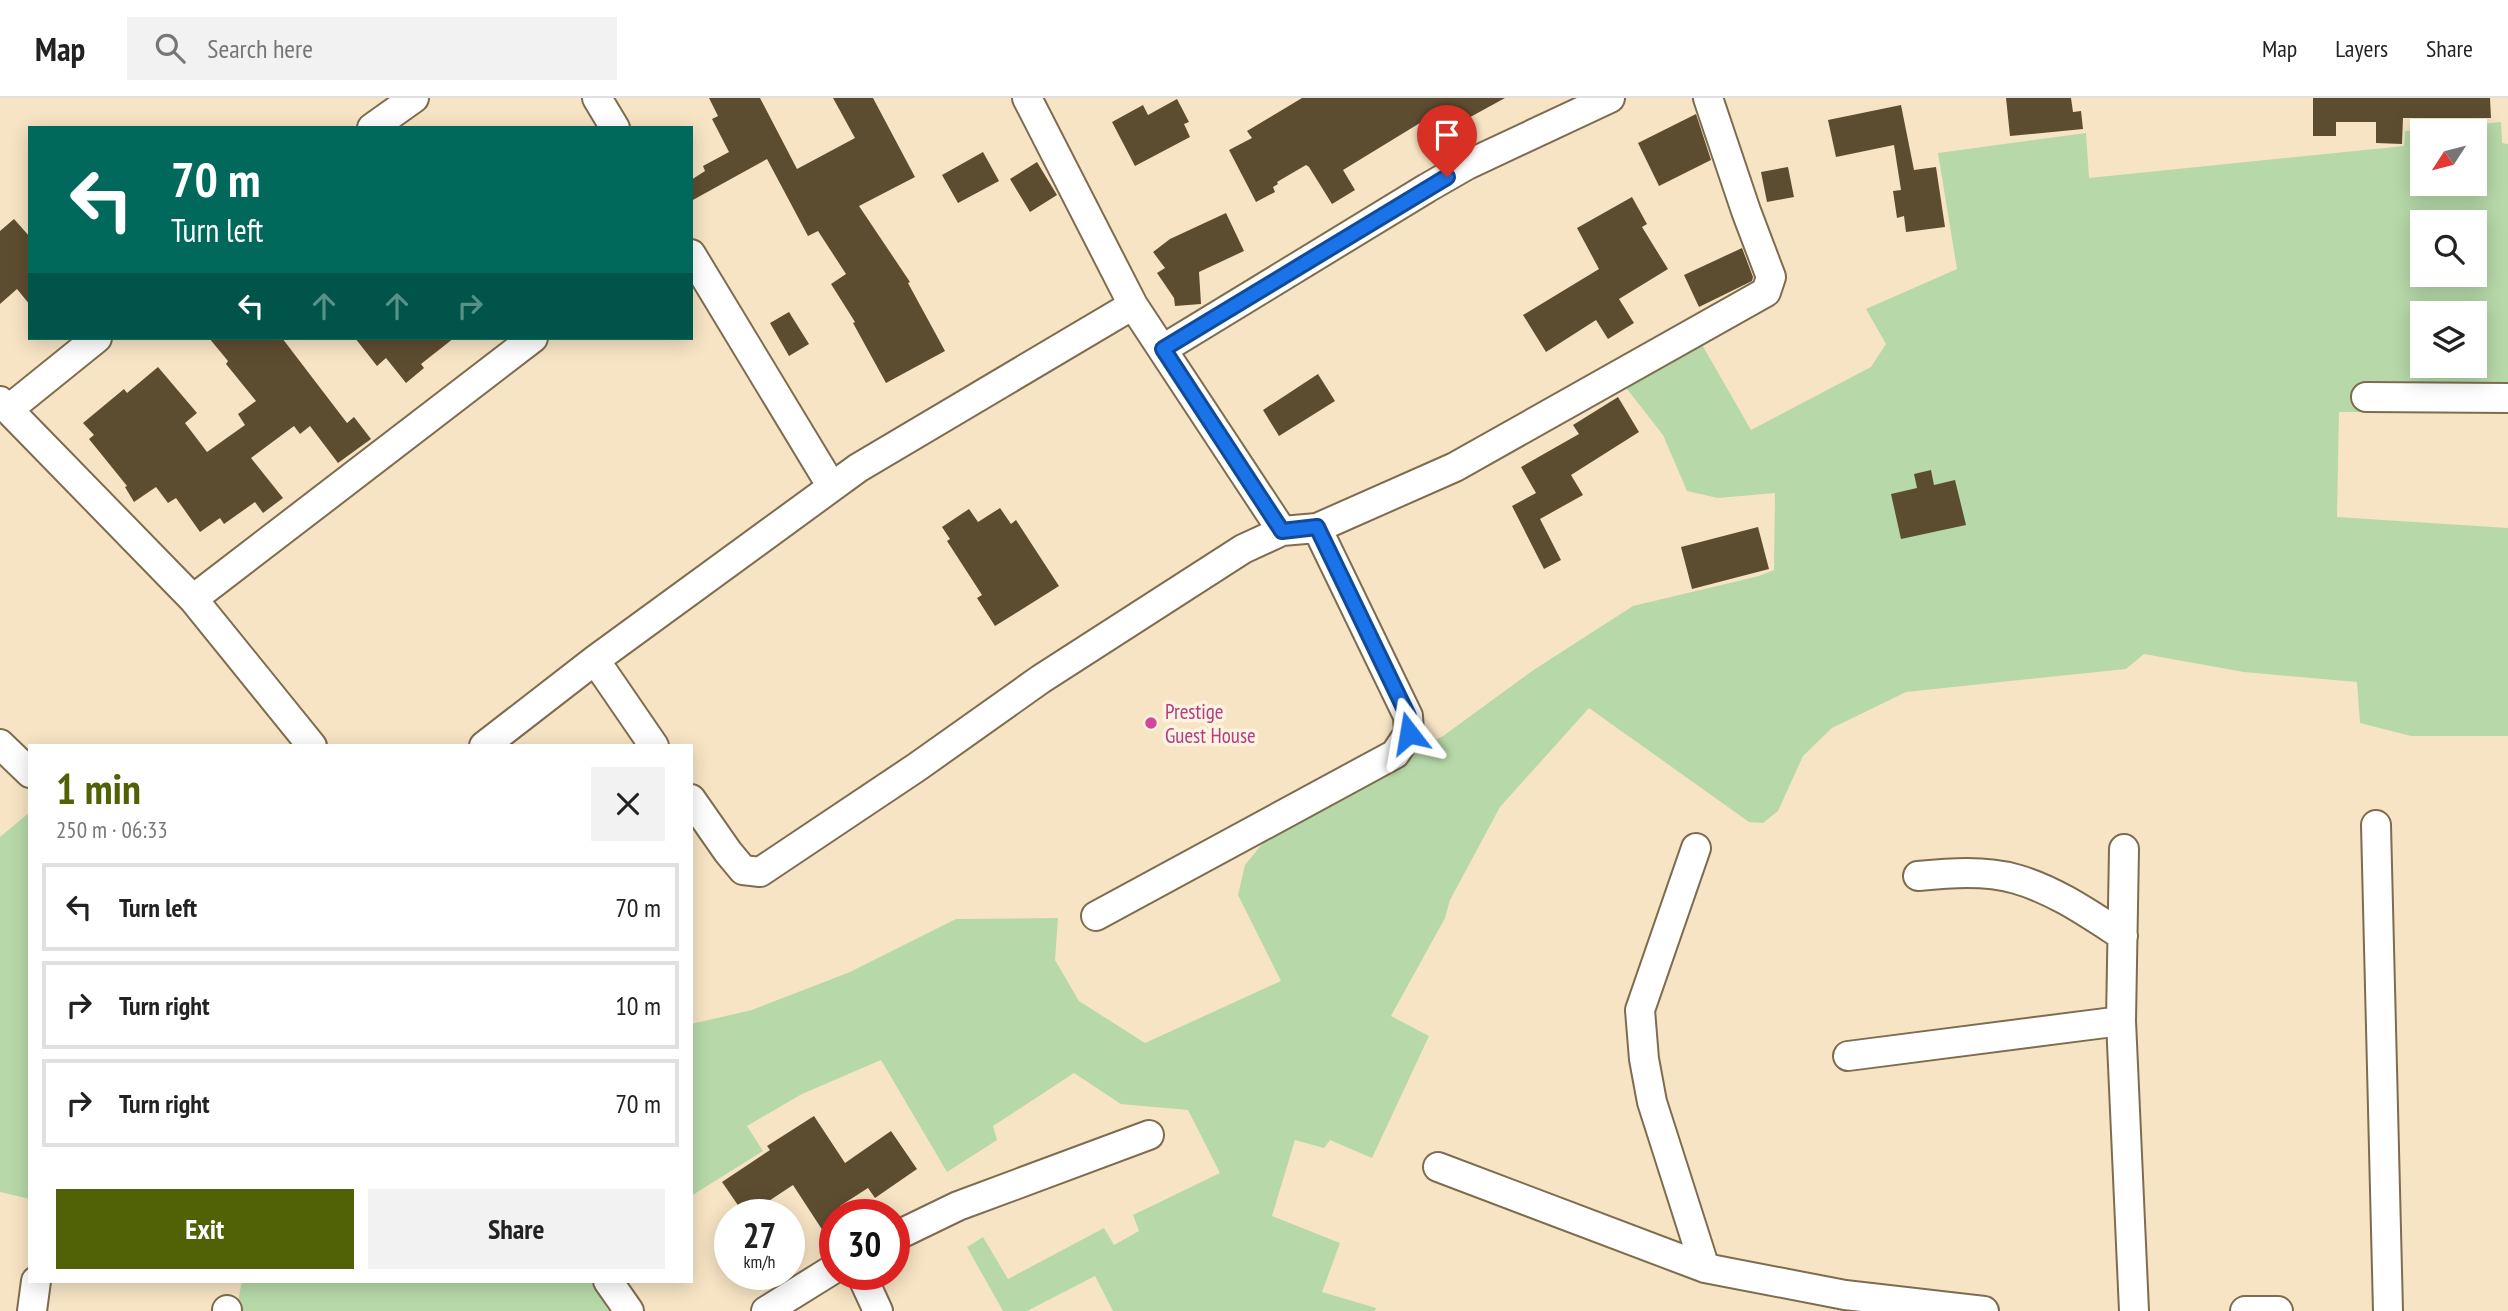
<!DOCTYPE html>
<meta charset="utf-8">
<style>
:root{--surface:#fff;--page:#f2f2f2;--text:#222;--muted:#767676;--line:#e0e0e0;--accent:#516106}
body{margin:0;font-family:"PT Sans Narrow",sans-serif;background:var(--page);color:var(--text);height:100vh;display:flex;flex-direction:column;font-size:26px;white-space:nowrap}
*{box-sizing:border-box;margin:0}
p{font-size:23px;color:var(--muted)}
.icon{flex:none;width:38px;height:38px;fill:none;stroke:currentColor;stroke-width:2;stroke-linecap:round;stroke-linejoin:round}
.map{position:relative;flex:1;overflow:hidden}
.panel{position:absolute;left:28px;top:646px;width:665px;height:539px;display:flex;flex-direction:column;background:var(--surface);border-radius:0px;box-shadow:0 4px 18px #0003}
.panel>*{flex:none}
.hud{position:absolute;left:28px;top:28px;width:665px;height:214px;border-radius:0px;box-shadow:0 4px 18px #0003;background:#00695c;color:#fff;overflow:hidden}
.needle{width:46px;rotate:234deg}
.tools{position:absolute;left:2410px;top:21px;display:grid;gap:14px}
.tools a{display:grid;place-items:center;width:77px;height:77px;border-radius:0px;background:var(--surface);box-shadow:0 4px 18px #0003;font-size:35px}
.speed{position:absolute;left:714px;top:1101px;display:flex;gap:14px;font-size:35px;font-weight:700;text-align:center}
.speed>*{display:grid;place-content:center;width:91px;height:91px;border-radius:50%;background:var(--surface);box-shadow:0 4px 18px #0003;line-height:1}
.speed small{font-size:18px;font-weight:400}
.speed .limit{border:10px solid #d22;background:#fff;color:#111}
.pin{position:absolute;display:grid;place-items:center;width:60px;height:60px;color:#fff;margin:-72px -30px;border-radius:50% 50% 50% 0;rotate:-45deg;box-shadow:0 0 7px #0007}
.pin .icon{rotate:45deg}
.me{position:absolute;width:77px;margin:-38px;rotate:346deg;stroke-linejoin:round;filter:drop-shadow(0 0 5px #0008)}
.turn{display:flex;align-items:center;gap:24px;height:147px;padding:0 28px;font-size:32px}
.turn .icon{width:91px;height:91px;stroke-width:2.5}
.turn b{display:block;font-size:49px;line-height:60px}
.lanes{display:flex;align-items:center;height:66px;padding:0 28px;background:#0003;justify-content:center;gap:35px;direction:ltr}
.lanes .off{opacity:.35}
.round{display:grid;place-items:center;flex:none;width:74px;height:74px;border-radius:0px;background:var(--page)}
.headline{display:flex;align-items:center;justify-content:space-between;height:119px;padding:0 28px}
h1{font-size:42px;font-weight:600;line-height:52px;color:var(--accent)}
.button{display:flex;gap:14px;margin-top:auto;padding:14px 28px}
.button a{flex:1;height:80px;border-radius:0px;background:var(--accent);color:#fff;font-size:28px;font-weight:600;line-height:80px;text-align:center}
.button a+a{background:var(--page);color:var(--text)}
ul{padding:0;list-style:none}
li{display:flex;align-items:center;gap:21px;height:88px;margin:0 14px 10px;padding:0 14px;border:4px solid var(--line);border-radius:0px}
li div{flex:1}
li b{display:block;font-size:26px}
li em{font-style:normal}
header{display:flex;align-items:center;gap:42px;box-sizing:border-box;height:98px;padding:0 35px;background:var(--surface);border-bottom:2px solid var(--line)}
header strong{font-size:33px}
nav{display:flex;gap:38px;margin-inline-start:auto;font-size:24px}
.search{width:490px;height:63px;background:var(--page);display:flex;align-items:center;gap:18px;box-sizing:border-box;padding:0 24px;border-radius:0px;color:var(--muted);font-size:26px}
.map>svg:first-child{display:block}
</style>
<header>
<strong>Map</strong>
<div class="search"><svg class="icon" aria-label="search" viewBox="0 0 24 24"><circle cx="10" cy="10" r="6"/><path d="M15 15l6 6"/></svg>Search here</div>
<nav><a>Map</a><a>Layers</a><a>Share</a></nav>
</header>
<div class="map">
<svg width="2508" height="1213" viewBox="0 0 2508 1213">
<rect width="100%" height="100%" fill="#f7e4c4"/>
<path fill="#b7d9a9" fill-rule="evenodd" d="M2501 24 2502 45 2508 46V292L2364 290 2363 314H2339L2337 419 2508 430V638H2411L2360 625 2357 584 2244 574 2144 556 2126 571 1906 594 1832 630 1803 658 1778 713 1763 725 1749 724 1589 610 1500 709 1450 802 1445 820 1391 918 1429 938 1372 1060 1330 1042 1324 1050 1295 1042 1272 1118 1340 1145 1322 1194 1376 1210 1375 1213H1113L1095 1178 1027 1213H1003L967 1149 983 1139 1008 1181 1104 1130 1114 1147 1139 1133 1133 1117 1220 1075 1188 1012 1121 1006 1074 975 993 1028 997 1042 947 1074 881 962 802 996 747 1028 763 1053 691 1098V926L752 912 850 874 956 821 1058 820 1055 862 1079 903 1145 945 1281 883 1238 797 1245 767 1271 735 1413 653 1443 638 1532 573 1633 508 1759 478 1774 472 1775 395 1718 400 1687 393 1663 337 1624 287 1697 238 1751 332 1871 269 1886 246 1866 211 1957 171 1938 55 2086 35 2089 80 2404 48 2405 33ZM2422 33H2474V86H2422ZM2422 124H2474V177H2422ZM2422 215H2474V268H2422Z
M30 714V1101L0 1094V739Z
M242 1183H591L609 1213H236Z"/>
<path fill="#5d4d30" d="M709 0H760L797 71 855 40 833 0H873L915 79 859 108 910 184 908 185 945 253 886 285 853 225 855 224 831 186 846 176 818 133 808 138 767 61 691 103V82L705 73 703 68 729 54 712 21 718 18Z
M1302 0H1505L1463 23 1459 15 1438 26 1433 17 1343 72 1355 92 1332 106 1309 69 1306 67 1277 84 1278 86 1273 89 1275 94 1256 104 1229 52 1252 40 1247 33Z
M2006 0H2071L2073 14 2081 13 2083 31 2010 38Z
M2313 0H2490L2491 20H2403L2402 46 2376 45V24H2336V38H2313Z
M1177 1 1189 24 1184 26 1190 39 1135 68 1112 24 1143 7 1148 17Z
M1901 7 1914 72 1936 69 1945 129 1906 134 1904 118 1897 120 1893 93 1901 92 1894 47 1836 59 1828 22Z
M1696 16 1711 62 1659 88 1638 45Z
M983 54 999 83 958 105 942 77Z
M1037 64 1057 97 1030 114 1010 81Z
M1788 69 1794 99 1767 104 1761 74Z
M1632 99 1647 126 1642 129 1668 171 1619 201 1634 225 1608 241 1596 222 1546 254 1523 217 1599 171 1577 130Z
M1226 115 1244 153 1199 174 1201 206 1175 208 1174 200 1157 175 1165 170 1153 154 1170 141Z
M14 121 30 139V207L17 191 0 206V133Z
M1742 150 1753 179 1752 183 1699 209 1684 177Z
M789 214 809 246 789 258 770 225Z
M209 240H282L347 325 354 319 371 341 338 365 310 328 300 336 294 328 251 360 283 400 263 415 255 404 224 426 220 420 200 434 176 400 168 405 156 389 134 404 125 389 127 388 89 341 94 337 83 325 124 291 127 295 158 269 197 315 185 325 207 354 245 327 238 316 256 303 226 266 228 263Z
M355 240H454L421 266 424 270 406 285 386 260 377 268Z
M1318 276 1335 303 1279 338 1263 312Z
M1618 299 1639 334 1571 377 1583 397 1540 421 1561 462 1544 471 1512 408 1536 395 1521 369 1579 336 1573 327Z
M1931 372 1934 387 1955 382 1966 427 1901 441 1891 396 1917 390 1914 376Z
M1000 410 1011 426 1016 422 1059 488 995 528 977 500 982 497 947 443 950 441 942 429 969 411 978 424Z
M1758 429 1769 471 1692 491 1681 449Z
M814 1018 845 1065 891 1033 917 1071 875 1100 868 1090 840 1108 846 1116H835V1125L823 1133 793 1087 749 1116H744L722 1084 770 1052 767 1048Z"/>
<g fill="none" stroke-linecap="round" stroke-linejoin="round">
<g stroke="#7d6c4f" stroke-width="32">
<path id="minor" d="M597 0 615 30
M1027 0 1133 207 1282 433
M372 30 414 0
M691 156 832 389
M1163 251 1427 90 1467 67 1610 0
M2366 299 2508 300
M0 303 193 501 312 648
M9 311 97 240
M193 501 533 240
M595 562 654 648
M0 646 30 675
M484 648 595 562 858 370 1133 207
M691 701 728 754 743 772 760 774 917 669 1041 581 1243 451 1282 433 1317 430 1455 369 1766 194 1771 179 1746 113 1708 0
M2376 727 2388 1213
M1696 750 1640 912 1644 961 1652 1004 1705 1170
M2124 751 2121 923 2134 1213
M1918 778C1949 775 1985 772 2016 781 2055 792 2089 816 2123 838
M1096 818 1395 656 1409 635 1408 618 1317 430
M1848 958 2121 923
M1438 1069 1705 1170 1845 1197 1984 1213
M894 1139 958 1108 1149 1037
M861 1176 878 1213
M608 1183 629 1213
M32 1213 36 1183
M227 1213V1212
M766 1213 835 1170
M2245 1213H2278"/>
</g>
<use href="#minor" stroke="#fff" stroke-width="28"/>
</g>
<g fill="none" stroke-linecap="round" stroke-linejoin="round">
<g stroke="#114b97" stroke-width="18">
<path id="route" d="M1409 635 1408 618 1317 429 1282 433 1163 251 1447 79"/>
</g>
<use href="#route" stroke="#1a73e8" stroke-width="12"/>
</g>
<circle fill="#d1479c" stroke="#fef3df" stroke-width="2.5" cx="1151" cy="625" r="7"/>
<g text-anchor="middle" dominant-baseline="central" stroke-width="7" stroke-linejoin="round" paint-order="stroke">
<g font-size="21" fill="#b23c85" stroke="#fef3df" text-anchor="start">
<text x="1165" y="613">Prestige<tspan x="1165" dy="24">Guest House</tspan></text>
</g>
</g>
</svg>
<div class="tools">
<a><svg class="needle" viewBox="-14 -14 28 28"><path d="M0-13l5 13h-10z" fill="#e53935"/><path d="M0 13l5-13h-10z" fill="#767676"/></svg></a>
<a><svg class="icon" aria-label="search" viewBox="0 0 24 24"><circle cx="10" cy="10" r="6"/><path d="M15 15l6 6"/></svg></a>
<a><svg class="icon" aria-label="layers" viewBox="0 0 24 24"><path d="M12 4l9 5-9 5-9-5zM3 14l9 5 9-5"/></svg></a>
</div>
<div class="speed"><div>27<small>km/h</small></div><div class="limit">30</div></div>
<div class="pin" style="left:1447px;top:79px;background:#d93025"><svg class="icon" aria-label="arrive" viewBox="0 0 24 24"><path d="M6 21V4h12l-3 4 3 4H6"/></svg></div>
<svg class="me" style="left:1409px;top:635px" viewBox="-20 -20 40 40"><path d="M0-17L14 15 0 8-14 15z" fill="#1a73e8" stroke="#fff" stroke-width="4"/></svg>
<div class="hud">
<div class="turn"><svg class="icon" aria-label="left" viewBox="0 0 24 24"><path d="M17 20v-9H6M10 6l-5 5 5 5"/></svg><div><b>70 m</b>Turn left</div></div>
<div class="lanes"><svg class="icon" aria-label="left" viewBox="0 0 24 24"><path d="M17 20v-9H6M10 6l-5 5 5 5"/></svg><svg class="icon off" aria-label="ahead" viewBox="0 0 24 24"><path d="M12 20V5M6 11l6-6 6 6"/></svg><svg class="icon off" aria-label="ahead" viewBox="0 0 24 24"><path d="M12 20V5M6 11l6-6 6 6"/></svg><svg class="icon off" aria-label="right" viewBox="0 0 24 24"><path d="M7 20v-9h11M14 6l5 5-5 5"/></svg></div>
</div>
<section class="panel">
<div class="headline"><div><h1>1 min</h1><p>250 m · 06:33</p></div><a class="round"><svg class="icon" aria-label="close" viewBox="0 0 24 24"><path d="M6 6l12 12M18 6L6 18"/></svg></a></div>
<ul>
<li><svg class="icon" aria-label="left" viewBox="0 0 24 24"><path d="M17 20v-9H6M10 6l-5 5 5 5"/></svg><div><b>Turn left</b></div><em>70 m</em></li>
<li><svg class="icon" aria-label="right" viewBox="0 0 24 24"><path d="M7 20v-9h11M14 6l5 5-5 5"/></svg><div><b>Turn right</b></div><em>10 m</em></li>
<li><svg class="icon" aria-label="right" viewBox="0 0 24 24"><path d="M7 20v-9h11M14 6l5 5-5 5"/></svg><div><b>Turn right</b></div><em>70 m</em></li>
</ul>
<div class="button"><a>Exit</a><a>Share</a></div>
</section>
</div>
